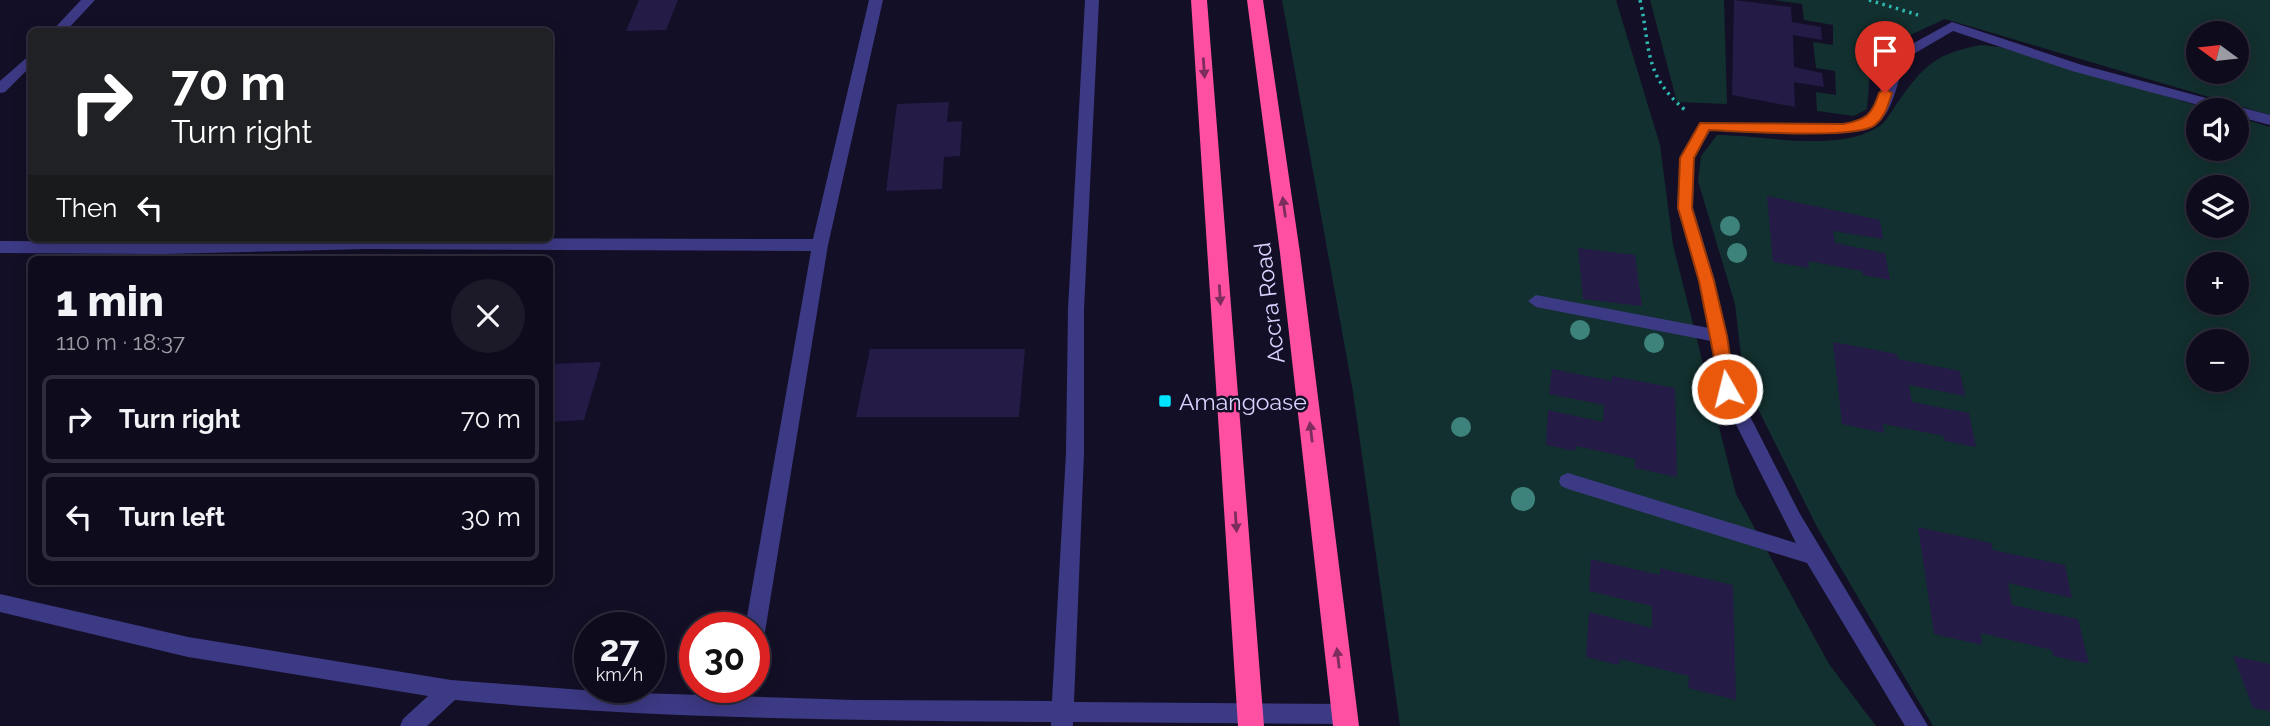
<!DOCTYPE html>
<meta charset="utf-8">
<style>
:root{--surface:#0e0b1c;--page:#1c1929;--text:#f1f3f6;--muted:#9b9ba3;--line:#2e2b3b}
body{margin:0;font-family:Raleway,sans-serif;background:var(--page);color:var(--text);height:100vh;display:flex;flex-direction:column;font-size:26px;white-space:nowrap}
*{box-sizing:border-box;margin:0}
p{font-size:23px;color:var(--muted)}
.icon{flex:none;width:38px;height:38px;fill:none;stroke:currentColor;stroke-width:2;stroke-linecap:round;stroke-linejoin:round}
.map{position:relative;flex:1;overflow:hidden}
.side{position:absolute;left:28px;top:256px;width:525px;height:329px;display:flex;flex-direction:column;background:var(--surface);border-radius:10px;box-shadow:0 4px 18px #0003,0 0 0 2px var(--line)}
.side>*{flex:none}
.hud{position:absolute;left:28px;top:28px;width:525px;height:214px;border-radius:10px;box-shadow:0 4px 18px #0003,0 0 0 2px var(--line);background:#202124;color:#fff;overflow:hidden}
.needle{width:46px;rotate:285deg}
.controls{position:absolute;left:2186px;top:21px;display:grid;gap:14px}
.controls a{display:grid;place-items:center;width:63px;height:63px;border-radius:50%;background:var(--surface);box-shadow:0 4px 18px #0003,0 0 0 2px var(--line);font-size:35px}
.speed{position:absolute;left:574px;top:612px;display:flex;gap:14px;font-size:35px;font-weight:700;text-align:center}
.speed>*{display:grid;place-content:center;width:91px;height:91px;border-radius:50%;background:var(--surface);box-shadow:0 4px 18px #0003,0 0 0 2px var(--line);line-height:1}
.speed small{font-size:18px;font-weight:400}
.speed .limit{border:10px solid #d22;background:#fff;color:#111}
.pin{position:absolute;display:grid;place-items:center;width:60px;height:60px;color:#fff;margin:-72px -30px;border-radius:50% 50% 50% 0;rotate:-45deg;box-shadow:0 0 7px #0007}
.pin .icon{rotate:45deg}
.me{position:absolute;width:77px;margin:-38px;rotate:352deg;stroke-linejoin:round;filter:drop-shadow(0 0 5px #0008)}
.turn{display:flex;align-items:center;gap:24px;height:147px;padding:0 28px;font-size:32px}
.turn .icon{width:91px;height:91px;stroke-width:2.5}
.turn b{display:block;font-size:49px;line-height:60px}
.then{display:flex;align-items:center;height:66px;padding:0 28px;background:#0003;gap:14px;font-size:26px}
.round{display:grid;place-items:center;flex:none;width:74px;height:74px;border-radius:37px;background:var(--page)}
.summary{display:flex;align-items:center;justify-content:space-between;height:119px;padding:0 28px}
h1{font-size:42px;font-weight:800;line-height:52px}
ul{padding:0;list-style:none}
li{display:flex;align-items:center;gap:21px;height:88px;margin:0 14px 10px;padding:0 14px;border:4px solid var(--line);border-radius:10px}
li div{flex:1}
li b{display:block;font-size:26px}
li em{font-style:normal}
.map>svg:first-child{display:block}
</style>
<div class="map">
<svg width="2270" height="726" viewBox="0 0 2270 726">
<rect width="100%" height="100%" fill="#130f26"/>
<path fill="#12302f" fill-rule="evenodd" d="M1282 0H1616L1660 145 1673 245 1736 494 1829 664 1876 726H1400L1353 392Z
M1650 0H1724L1727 104 1677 102Z
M1773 0H2270V115L1945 19 1906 37 1870 72 1867 109 1854 116 1817 111 1816 92 1836 95 1835 71 1816 68 1813 42 1833 45V25L1804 20 1802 4ZM2198 33H2236V72H2198Z
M1981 45 2000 47 2213 110H2198V149H2236L2237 117 2270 127V726H1933L1817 527 1744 381 1735 304 1698 181 1701 156 1717 135C1764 135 1841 154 1881 125 1888 119 1894 107 1900 99 1925 64 1938 53 1981 45ZM2198 187H2236V226H2198ZM2198 264H2236V303H2198ZM2198 341H2236V380H2198Z"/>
<path fill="#241b47" d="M639 0H678L666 30 626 31Z
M1734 0 1791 7 1792 22 1821 27 1822 40 1793 35 1794 67 1822 73 1824 87 1794 82 1795 107 1732 95Z
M949 102 947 122 962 121 960 156 944 157 942 189 886 191 897 104Z
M1767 196 1880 220 1883 239 1833 231 1835 243 1885 253 1890 280 1863 275 1862 271 1808 261 1809 268 1773 262Z
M1578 248 1635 255 1642 306 1583 299Z
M1833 342 1897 354 1898 359 1960 371 1965 396 1909 385 1912 402 1969 413 1976 447 1945 441 1944 436 1883 424 1884 433 1842 424Z
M870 349H1025L1019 417H856Z
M601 362 584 420 550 422V364Z
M1552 369 1612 381V376L1675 388 1677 477 1635 468V459L1576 446 1575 451 1546 445 1548 410 1603 422 1604 405 1549 394Z
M1918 527 1991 543 1993 550 2065 565 2072 598 2008 583 2012 605 2078 619 2089 664 2053 656 2052 650 1981 633 1982 645 1934 634Z
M1591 559 1660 575V568L1733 585 1736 700 1688 688 1689 676 1620 659 1619 665 1586 657 1589 612 1652 628V606L1589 591Z
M2233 656 2270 664V711L2253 708Z"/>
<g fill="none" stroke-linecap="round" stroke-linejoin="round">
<path stroke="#2fb8b0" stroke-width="3.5" stroke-dasharray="2.5 4.5" stroke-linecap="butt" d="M1640 0C1651 49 1643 74 1685 110
M1869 0 1918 15"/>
<path fill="#3d3a85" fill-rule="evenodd" d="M81 0H95L65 32H51Z
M869 0H883L828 245 764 638 761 645 754 647V628H745L811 251 367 249 164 254 0 253V241L164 242 345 238 813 239Z
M1085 0H1099L1084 309V453L1074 702 1345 704 1353 707 1356 714 1353 721 1345 724 1073 722V726H1051V722C852 720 653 719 455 700L427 726H400L403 719 428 696 188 657 0 612V594L188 637 451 680 608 692 854 700 1052 701 1066 453 1068 309Z
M1952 22 2082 65 2270 115V125L2236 116V110H2217L2072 71 1953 31 1905 59C1898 79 1893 116 1873 127 1851 140 1741 131 1710 131L1694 158 1693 208 1715 281 1736 389 1800 514 1928 726H1905L1807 563 1568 489 1561 486 1559 481 1561 476 1568 473 1796 543 1718 389 1711 341 1536 307 1528 301 1536 295 1709 328 1699 281 1677 208 1680 158 1700 123 1843 124 1863 120 1872 111 1894 54Z
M32 53V65L5 92 0 93V81Z"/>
<path fill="#ff4fa3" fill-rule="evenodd" d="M1191 0H1207L1264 726H1238Z
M1247 0H1263L1300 253 1359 726H1333L1280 253Z"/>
</g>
<g fill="#3d827b">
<circle cx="1730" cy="226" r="10"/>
<circle cx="1737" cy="253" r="10"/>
<circle cx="1580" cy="330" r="10"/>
<circle cx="1654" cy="343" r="10"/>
<circle cx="1461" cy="427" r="10"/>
<circle cx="1523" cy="499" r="12"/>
</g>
<defs><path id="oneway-solid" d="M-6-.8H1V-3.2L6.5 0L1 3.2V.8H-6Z" transform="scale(1.75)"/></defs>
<g fill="#7d2c5e">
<use href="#oneway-solid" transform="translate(1204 68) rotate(86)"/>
<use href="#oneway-solid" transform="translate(1284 207) rotate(-98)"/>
<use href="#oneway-solid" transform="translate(1220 295) rotate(86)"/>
<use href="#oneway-solid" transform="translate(1311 432) rotate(-97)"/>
<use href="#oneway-solid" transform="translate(1236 522) rotate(86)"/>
<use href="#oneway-solid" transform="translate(1338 658) rotate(-97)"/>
</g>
<path fill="#ea580c" stroke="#983908" stroke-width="2" d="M1885 89 1892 93C1888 105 1886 116 1875 125 1856 140 1738 131 1709 130L1694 158 1692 208 1714 281 1727 336 1735 389 1727 395 1721 393 1699 281 1678 208 1680 158 1700 123 1843 124C1866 120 1872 115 1879 93Z"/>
<rect fill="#00e5ff" stroke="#130f26" stroke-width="2.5" x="1158" y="394" width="14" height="14" rx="3.5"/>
<g text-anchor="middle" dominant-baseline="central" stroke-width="5" stroke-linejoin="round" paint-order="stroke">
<g font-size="23" fill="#d9d4ff" stroke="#130f26">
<text transform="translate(1269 303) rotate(-97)">Accra Road</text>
</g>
<g font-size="23" fill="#d9d4ff" stroke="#130f26" text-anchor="start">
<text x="1179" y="401">Amangoase</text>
</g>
</g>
</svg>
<div class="controls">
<a><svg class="needle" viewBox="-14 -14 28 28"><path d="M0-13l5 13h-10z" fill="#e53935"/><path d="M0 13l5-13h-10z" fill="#9b9ba3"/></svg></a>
<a><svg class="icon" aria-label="sound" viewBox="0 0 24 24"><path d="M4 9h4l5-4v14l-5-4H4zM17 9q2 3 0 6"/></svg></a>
<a><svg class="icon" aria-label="layers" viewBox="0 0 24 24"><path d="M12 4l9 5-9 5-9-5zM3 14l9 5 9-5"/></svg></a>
<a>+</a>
<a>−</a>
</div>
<div class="speed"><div>27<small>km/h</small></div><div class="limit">30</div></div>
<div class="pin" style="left:1885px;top:93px;background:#d93025"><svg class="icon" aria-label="arrive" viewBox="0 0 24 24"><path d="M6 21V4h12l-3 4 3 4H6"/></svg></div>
<svg class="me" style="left:1727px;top:389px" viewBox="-20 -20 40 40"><circle r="17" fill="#ea580c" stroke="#fff" stroke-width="3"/><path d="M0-11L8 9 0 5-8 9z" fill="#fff"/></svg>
<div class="hud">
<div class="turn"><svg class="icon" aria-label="right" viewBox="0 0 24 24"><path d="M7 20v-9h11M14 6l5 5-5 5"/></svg><div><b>70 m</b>Turn right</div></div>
<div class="then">Then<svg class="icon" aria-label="left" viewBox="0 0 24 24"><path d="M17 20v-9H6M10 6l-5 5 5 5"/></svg></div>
</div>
<section class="side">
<div class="summary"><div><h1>1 min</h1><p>110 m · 18:37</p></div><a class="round"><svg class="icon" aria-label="close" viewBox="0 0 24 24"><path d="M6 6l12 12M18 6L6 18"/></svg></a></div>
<ul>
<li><svg class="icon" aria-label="right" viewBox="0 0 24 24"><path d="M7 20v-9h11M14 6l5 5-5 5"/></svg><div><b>Turn right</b></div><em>70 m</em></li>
<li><svg class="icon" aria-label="left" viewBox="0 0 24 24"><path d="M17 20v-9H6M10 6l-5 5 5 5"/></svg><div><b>Turn left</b></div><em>30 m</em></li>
</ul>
</section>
</div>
